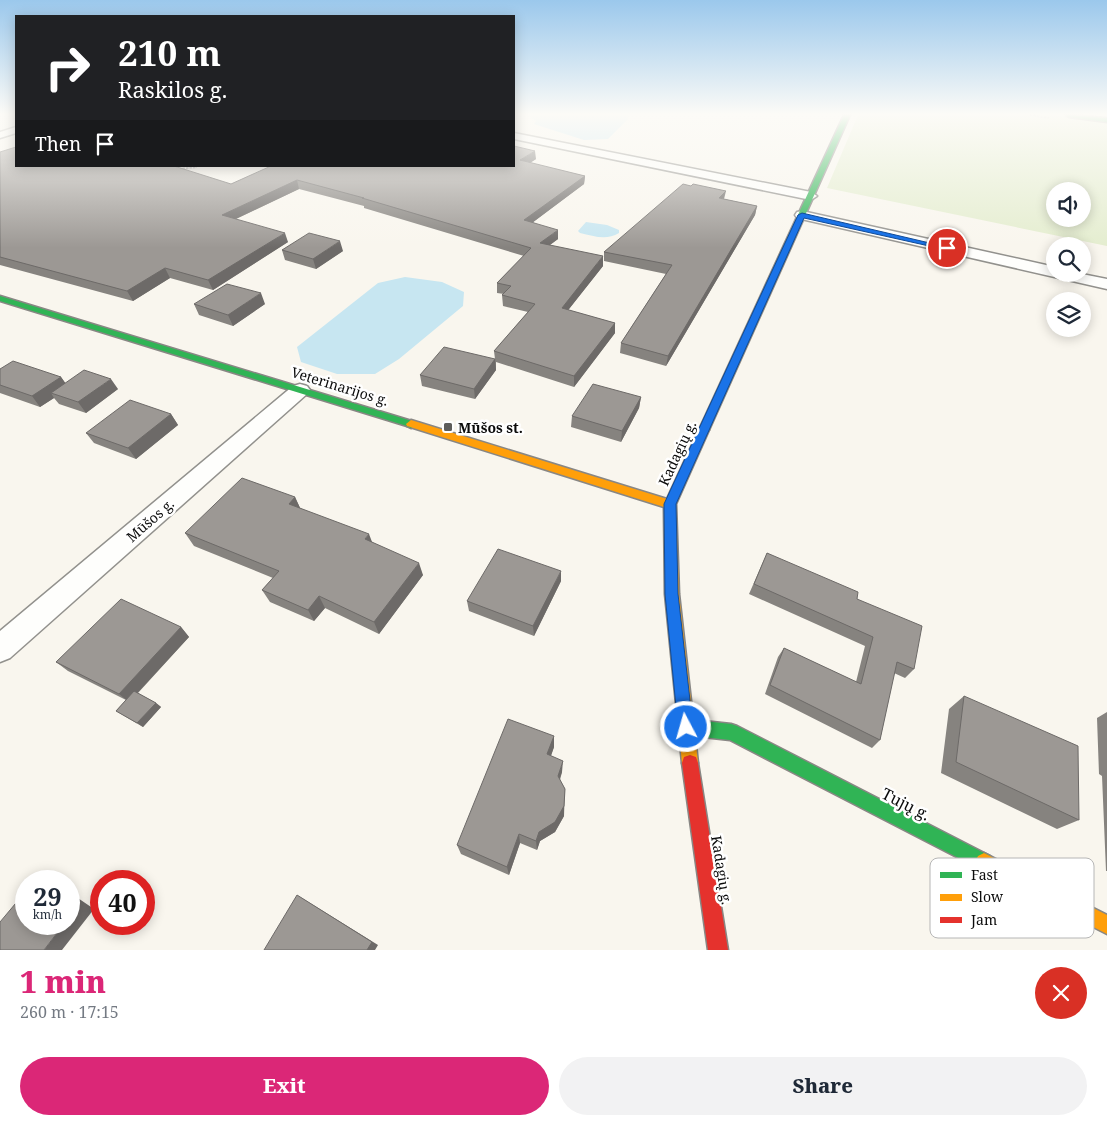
<!DOCTYPE html>
<meta charset="utf-8">
<style>
:root{--surface:#fff;--page:#f2f2f3;--text:#1f2937;--muted:#747a83;--accent:#db2777}
body{margin:0;font-family:"Noto Serif",serif;background:var(--page);color:var(--text);height:100vh;display:flex;flex-direction:column;font-size:19px;white-space:nowrap}
*{box-sizing:border-box;margin:0}
p{font-size:16px;color:var(--muted)}
.icon{flex:none;width:28px;height:28px;fill:none;stroke:currentColor;stroke-width:2;stroke-linecap:round;stroke-linejoin:round}
.map{position:relative;height:950px;overflow:hidden}
.sheet{display:flex;flex-direction:column;background:var(--surface);flex:1}
.sheet>*{flex:none}
.hud{position:absolute;left:15px;top:15px;width:500px;height:152px;border-radius:0px;box-shadow:0 2px 12px #0003;background:#202124;color:#fff;overflow:hidden}
.fabs{position:absolute;left:1046px;top:182px;display:grid;gap:10px}
.fabs a{display:grid;place-items:center;width:45px;height:45px;border-radius:50%;background:var(--surface);box-shadow:0 2px 12px #0003;font-size:25px}
.speed{position:absolute;left:15px;top:870px;display:flex;gap:10px;font-size:25px;font-weight:700;text-align:center}
.speed>*{display:grid;place-content:center;width:65px;height:65px;border-radius:50%;background:var(--surface);box-shadow:0 2px 12px #0003;line-height:1}
.speed small{font-size:12px;font-weight:400}
.speed .limit{border:8px solid #d22;background:#fff;color:#111}
.pin{position:absolute;display:grid;place-items:center;width:42px;height:42px;color:#fff;margin:-21px;border:2px solid #fff;border-radius:50%;box-shadow:0 1px 5px #0007}
.me{position:absolute;width:55px;margin:-28px;rotate:354deg;stroke-linejoin:round;filter:drop-shadow(0 0 4px #0008)}
.turn{display:flex;align-items:center;gap:18px;height:105px;padding:0 20px;font-size:22px}
.turn .icon{width:65px;height:65px;stroke-width:2.5}
.turn b{display:block;font-size:35px;line-height:42px}
.then{display:flex;align-items:center;height:48px;padding:0 20px;background:#0003;gap:10px;font-size:19px}
.round{display:grid;place-items:center;flex:none;width:52px;height:52px;border-radius:26px;background:var(--page)}
.headline{display:flex;align-items:center;justify-content:space-between;height:85px;padding:0 20px}
h1{font-size:30px;font-weight:800;line-height:38px;color:var(--accent)}
.button{display:flex;gap:10px;margin-top:auto;padding:10px 20px}
.button a{flex:1;height:58px;border-radius:30px;background:var(--accent);color:#fff;font-size:20px;font-weight:800;line-height:58px;text-align:center}
.button a+a{background:var(--page);color:var(--text)}
.map>svg:first-child{display:block}
</style>
<div class="map">
<svg width="1107" height="950" viewBox="0 0 1107 950">
<rect width="100%" height="100%" fill="#f9f6ee"/>
<path fill="#e4edcf" fill-rule="evenodd" d="M858 115H1053L1107 123V246L827 188ZM1055 191H1082V219H1055Z"/>
<path fill="#c7e6f1" d="M527 115H629L627 120 608 139 584 140 534 124 536 121Z
M586 222 607 225 619 230V233C606 241 594 236 580 233L578 231Z
M405 277 442 282 464 292 463 306 399 359 375 374H337L301 362 297 347 378 283Z"/>
<g fill="none" stroke-linecap="round" stroke-linejoin="round">
<g stroke="#92918d" stroke-width="3">
<path id="street" d="M16 127V133L0 138V132Z
M514 133 811 192 817 196 811 200 514 139Z
M802 211 1055 267V274H1082L1107 279V289L797 218 795 215 797 212Z
M300 384 307 386 310 390 307 394 10 658 0 662V631L293 386Z"/>
</g>
<g stroke="#898784" stroke-width="3">
<path id="fast" d="M844 115H850L709 430 704 434 700 433 699 430Z
M1066 115 1107 118V122L1069 117Z
M0 296 415 422 416 424 411 428 407 426 0 301Z
M685 719 731 724 737 726 990 856 993 862 990 868 984 871 978 868 730 740 685 735 679 733 677 727 679 721Z"/>
</g>
<g stroke="#898784" stroke-width="3">
<path id="slow" d="M411 420 667 499 699 430 704 426 708 427 709 430 676 504 679 594 698 763 696 769 690 771 684 769 682 763 665 594 664 507 407 426 406 424Z
M984 853 1107 915V934L978 868 975 862 978 856Z"/>
</g>
<g stroke="#898784" stroke-width="3">
<path id="jam" d="M690 755 696 757 698 763 728 950H708L682 763 684 757Z"/>
</g>
<path stroke="#b7b6b5" stroke-width="2" stroke-dasharray="2.5 1" stroke-linecap="butt" d="M1030 115 1049 118
M179 169 197 167"/>
<use href="#street" fill="#fefefc" fill-rule="evenodd"/>
<use href="#fast" fill="#30b455" fill-rule="evenodd"/>
<use href="#slow" fill="#ff9f0a" fill-rule="evenodd"/>
<use href="#jam" fill="#e5322d" fill-rule="evenodd"/>
</g>
<path fill="#86837f" d="M0 152 231 184 536 159 530 163 585 176 584 184 533 222 558 239 550 245 603 266 568 310 615 323V333L574 387 496 362V370L475 399 422 386 420 375 495 359 494 351 528 312 503 306 502 295 504 294 497 293V283L524 256 364 208V206L299 189 236 219 288 242 213 290 170 278 133 301 0 265Z
M724 199 757 206 755 215 666 366 620 353 621 343 666 274 604 261V252Z
M282 250 343 251 316 269 285 260Z
M194 304H265L233 326 199 315Z
M0 369 61 377 65 383 118 389 86 413 59 404 54 398 40 407 0 393Z
M641 397 639 408 621 442 571 427 572 416Z
M171 414 178 425 136 459 94 443 86 433Z
M295 497 300 508 372 542 423 575 379 634 325 608 314 621 270 602 262 590 273 578 194 546 185 533Z
M767 553 857 599 914 669 905 678 894 673 880 740 872 748 765 694 778 657 784 648 856 682 865 646 749 594Z
M561 581 534 636 469 611 467 601Z
M181 627 189 637 138 693 156 703 161 707 143 727 116 711 126 700 68 671 56 662Z
M964 696 1079 820 1057 829 941 773 949 709Z
M1107 712V871H1106L1102 776 1099 774 1097 718Z
M554 736V747L551 756 562 772 560 780 565 789 564 816 555 832 540 841 537 850 520 843 509 875 461 854 457 845Z"/>
<path fill="#6d6a68" d="M535 151 536 159 520 169V160Z
M585 176 584 184 524 229V220Z
M297 180 299 189 225 224 222 215Z
M726 191 724 199 719 198Z
M757 206 755 215 666 366 668 356Z
M558 230V239L540 252V243Z
M285 233 288 242 213 290 208 280Z
M340 241 343 251 316 269 313 259Z
M603 256V266L562 318V308Z
M165 268 170 278 133 301 127 291Z
M261 293 265 304 233 326 228 315Z
M615 323V333L574 387V376Z
M495 359 496 370 475 399 474 389Z
M61 377 69 388 51 393 54 398 40 407 32 396Z
M111 379 118 389 86 413 78 402Z
M641 397 639 408 621 442 622 431Z
M171 414 178 425 136 459 128 448Z
M295 497 301 510 289 504Z
M369 534 374 547 365 539Z
M419 563 423 575 379 634 374 622Z
M561 571V581L534 636 533 626Z
M319 596 325 608 314 621 308 610Z
M181 627 189 637 129 702 119 694Z
M156 703 161 707 143 727 137 723Z
M554 736V747L547 766V754Z
M563 761 562 772 557 786 558 776Z
M564 806V816L555 832 540 841 537 850 536 841 539 832Z
M519 834 520 843 509 875 507 867Z
M38 877 51 881H44Z
M69 892 94 909 62 950H44L64 924H69Z
M297 895 378 945 375 950H367Z"/>
<path fill="#9c9894" stroke="#6d6a68" d="M514 146 535 151 520 160 585 176 524 220 558 230 540 243 603 256 562 308 615 323 574 376 494 351 535 304 502 295 511 286 497 283 531 248 362 198H364L297 180 222 215 285 233 208 280 165 268 127 291 0 257V152L16 147V166H174L231 184 271 166H514Z
M683 184 691 186 693 184 726 191 719 198 757 206 668 356 621 343 672 265 604 252Z
M309 233 340 241 313 259 282 250Z
M227 284 261 293 228 315 194 304Z
M444 347 495 359 474 389 420 375Z
M13 361 61 377 32 396 0 385V369Z
M84 370 111 379 78 402 51 393Z
M593 384 641 397 622 431 572 416Z
M130 400 171 414 128 448 86 433Z
M242 478 295 497 289 504 369 534 365 539 419 563 374 622 319 596 308 610 262 590 279 571 185 533Z
M498 549 561 571 533 626 467 601Z
M767 553 858 592 857 599 922 626 914 669 897 662 880 740 770 685 784 648 861 684 873 637 754 584Z
M121 599 181 627 119 694 56 662Z
M134 691 156 703 137 723 116 711Z
M964 696 1078 746 1079 820 956 762Z
M508 719 554 736 547 754 563 761 558 776 565 789 564 806 555 822 539 832 536 841 519 834 507 867 457 845Z
M38 877 44 881H35Z
M26 891V924H64L44 950H0V922Z
M297 895 372 942 367 950H264Z
M69 897 80 904 69 918Z"/>
<linearGradient id="sky" x2="0" y2="1"><stop stop-color="#9bc8ec"/><stop offset="0.46" stop-color="#fcfbf7"/><stop offset="1" stop-color="#fcfbf7" stop-opacity="0"/></linearGradient>
<rect width="1107" height="248" fill="url(#sky)"/>
<path fill="#1a73e8" stroke="#114b97" d="M802 213 951 248 947 250 804 218 676 504 678 594 693 727 691 732 686 735 680 732 678 727 665 594 664 504 798 215Z"/>
<rect fill="#5e5d5a" stroke="#fff" stroke-width="2" x="443" y="422" width="10" height="10" rx="2.5"/>
<g text-anchor="middle" dominant-baseline="central" stroke-width="5" stroke-linejoin="round" paint-order="stroke">
<g font-size="14" fill="#0b0b0b" stroke="#fff">
<text transform="translate(340 386) rotate(17)">Veterinarijos g.</text>
<text transform="translate(677 453) rotate(-65)">Kadagių g.</text>
<text transform="translate(150 520) rotate(-41)">Mūšos g.</text>
<text transform="translate(722 870) rotate(81)">Kadagių g.</text>
</g>
<g font-size="14" font-weight="bold" fill="#0b0b0b" stroke="#fff" text-anchor="start">
<text x="458" y="427">Mūšos st.</text>
</g>
<g font-size="16" fill="#0b0b0b" stroke="#fff">
<text transform="translate(906 804) rotate(27)">Tujų g.</text>
</g>
</g>
<rect x="930" y="858" width="164" height="80" rx="8" fill="#fff" stroke="#b6b6b6" stroke-width="1"/>
<rect x="940" y="872" width="22" height="6" fill="#30b455"/>
<rect x="940" y="894" width="22" height="7" fill="#ff9f0a"/>
<rect x="940" y="917" width="22" height="6" fill="#e5322d"/>
<g font-size="14" fill="#0b0b0b">
<text x="971" y="880">Fast</text>
<text x="971" y="902">Slow</text>
<text x="971" y="925">Jam</text>
</g>
</svg>
<div class="fabs">
<a><svg class="icon" aria-label="sound" viewBox="0 0 24 24"><path d="M4 9h4l5-4v14l-5-4H4zM17 9q2 3 0 6"/></svg></a>
<a><svg class="icon" aria-label="search" viewBox="0 0 24 24"><circle cx="10" cy="10" r="6"/><path d="M15 15l6 6"/></svg></a>
<a><svg class="icon" aria-label="layers" viewBox="0 0 24 24"><path d="M12 4l9 5-9 5-9-5zM3 14l9 5 9-5"/></svg></a>
</div>
<div class="speed"><div>29<small>km/h</small></div><div class="limit">40</div></div>
<div class="pin" style="left:947px;top:248px;background:#d93025"><svg class="icon" aria-label="arrive" viewBox="0 0 24 24"><path d="M6 21V4h12l-3 4 3 4H6"/></svg></div>
<svg class="me" style="left:686px;top:727px" viewBox="-20 -20 40 40"><circle r="17" fill="#1a73e8" stroke="#fff" stroke-width="3"/><path d="M0-11L8 9 0 5-8 9z" fill="#fff"/></svg>
<div class="hud">
<div class="turn"><svg class="icon" aria-label="right" viewBox="0 0 24 24"><path d="M7 20v-9h11M14 6l5 5-5 5"/></svg><div><b>210 m</b>Raskilos g.</div></div>
<div class="then">Then<svg class="icon" aria-label="arrive" viewBox="0 0 24 24"><path d="M6 21V4h12l-3 4 3 4H6"/></svg></div>
</div>
</div>
<section class="sheet">
<div class="headline"><div><h1>1 min</h1><p>260 m · 17:15</p></div><a class="round" style="background:#d93025;color:#fff"><svg class="icon" aria-label="close" viewBox="0 0 24 24"><path d="M6 6l12 12M18 6L6 18"/></svg></a></div>
<div class="button"><a>Exit</a><a>Share</a></div>
</section>
